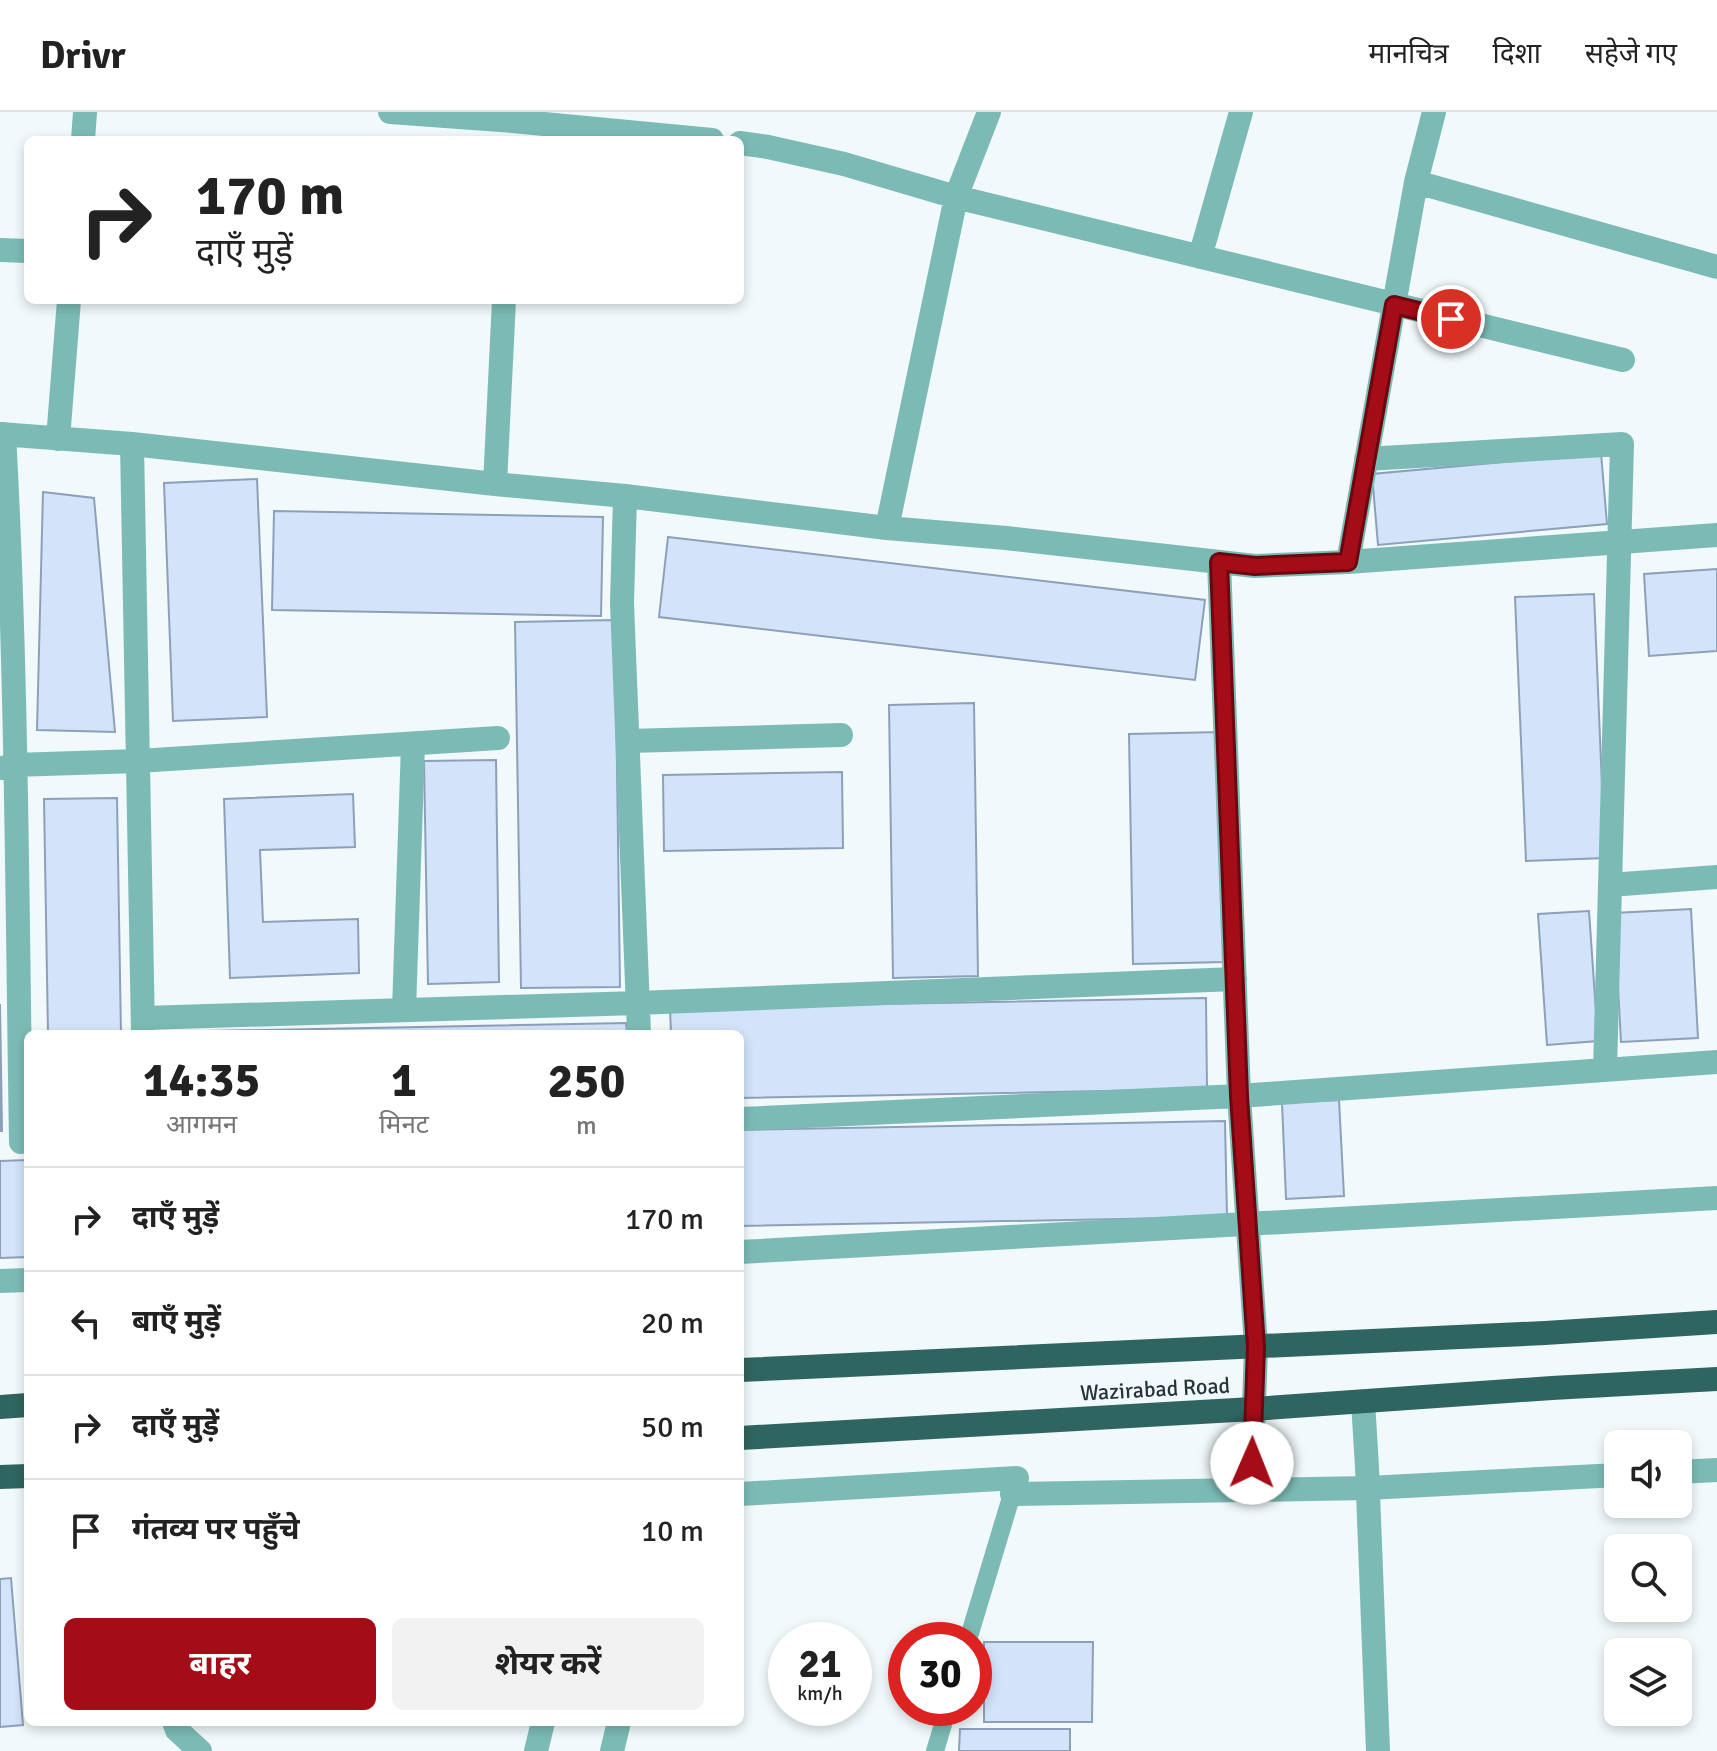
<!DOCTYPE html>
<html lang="hi">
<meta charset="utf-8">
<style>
:root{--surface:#fff;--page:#f2f2f2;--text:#222;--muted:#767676;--line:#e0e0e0;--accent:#a40c17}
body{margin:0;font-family:Signika,"Noto Sans Devanagari",sans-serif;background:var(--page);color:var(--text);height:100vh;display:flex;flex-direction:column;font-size:30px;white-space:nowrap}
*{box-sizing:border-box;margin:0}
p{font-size:26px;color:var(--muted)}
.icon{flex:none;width:44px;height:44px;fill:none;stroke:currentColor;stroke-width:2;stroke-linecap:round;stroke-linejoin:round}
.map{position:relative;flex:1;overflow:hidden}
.side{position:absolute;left:24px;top:918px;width:720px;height:696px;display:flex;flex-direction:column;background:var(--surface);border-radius:12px;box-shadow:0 4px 12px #0003}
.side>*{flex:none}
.banner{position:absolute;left:24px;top:24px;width:720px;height:168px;border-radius:12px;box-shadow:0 4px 12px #0003;background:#fff;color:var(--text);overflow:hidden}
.controls{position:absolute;left:1604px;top:1318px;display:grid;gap:16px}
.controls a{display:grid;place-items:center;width:88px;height:88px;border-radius:12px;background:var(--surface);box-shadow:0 4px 12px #0003;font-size:40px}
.speed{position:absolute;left:768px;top:1510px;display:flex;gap:16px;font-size:40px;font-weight:700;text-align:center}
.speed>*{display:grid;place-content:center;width:104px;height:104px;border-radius:50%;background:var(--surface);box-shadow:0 4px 12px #0003;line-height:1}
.speed small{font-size:20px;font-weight:400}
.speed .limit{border:12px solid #d22;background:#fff;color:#111}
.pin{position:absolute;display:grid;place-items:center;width:68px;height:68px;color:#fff;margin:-34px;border:4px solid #fff;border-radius:50%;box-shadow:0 2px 8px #0007}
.me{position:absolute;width:88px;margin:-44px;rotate:1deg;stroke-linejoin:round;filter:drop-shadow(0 0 6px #0008)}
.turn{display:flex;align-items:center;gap:28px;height:168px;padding:0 40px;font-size:36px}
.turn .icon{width:104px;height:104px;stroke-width:2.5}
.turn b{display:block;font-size:56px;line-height:68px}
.eta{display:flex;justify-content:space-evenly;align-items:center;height:136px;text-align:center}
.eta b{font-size:48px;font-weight:700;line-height:56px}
.action{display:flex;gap:16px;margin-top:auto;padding:16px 40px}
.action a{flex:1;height:92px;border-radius:12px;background:var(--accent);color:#fff;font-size:32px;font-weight:700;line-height:92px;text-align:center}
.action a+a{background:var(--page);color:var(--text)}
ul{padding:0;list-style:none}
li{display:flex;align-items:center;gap:24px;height:104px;padding:0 40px;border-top:2px solid var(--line)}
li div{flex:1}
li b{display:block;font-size:30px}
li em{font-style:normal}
header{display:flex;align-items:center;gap:48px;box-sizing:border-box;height:112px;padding:0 40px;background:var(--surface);border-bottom:2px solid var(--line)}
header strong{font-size:38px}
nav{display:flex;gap:44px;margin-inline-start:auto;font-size:28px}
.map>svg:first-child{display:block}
</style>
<header>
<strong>Drivr</strong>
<nav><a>मानचित्र</a><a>दिशा</a><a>सहेजे गए</a></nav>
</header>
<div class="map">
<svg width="1717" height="1639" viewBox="0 0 1717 1639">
<rect width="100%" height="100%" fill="#f1f9fb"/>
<path fill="#d3e4fa" stroke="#8ca0b9" stroke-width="2" d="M1601 341 1607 412 1378 433 1372 362Z
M257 367 267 605 173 609 164 371Z
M43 380 94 386 115 620 37 618Z
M274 399 603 405 601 504 272 498Z
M668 425 1205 488 1195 568 659 505Z
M1717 457V539L1649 544 1644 462Z
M1594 482 1605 746 1526 749 1515 485Z
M615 508 620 875 521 876 515 510Z
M974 591 978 864 893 866 889 593Z
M1221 620 1225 850 1133 852 1129 622Z
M496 648 499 870 428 872 424 649Z
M842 660 843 736 664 739 663 663Z
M353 682 355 735 260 738 263 810 358 807 359 861 230 866 224 687Z
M117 686 121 922H48L44 687Z
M1691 797 1698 926 1621 930 1614 801Z
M1589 799 1598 929 1547 933 1538 802Z
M1206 886 1207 977 740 986V922H671L670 896Z
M0 892 2 1019H0Z
M626 911 627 922H158V920Z
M1339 988 1344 1084 1286 1087 1282 991Z
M1225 1009 1227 1105 740 1114V1018Z
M28 1048V1145L0 1146V1049Z
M11 1466 23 1613 0 1615V1467Z
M984 1530H1093L1092 1610H984Z
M960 1617H1070V1639H959Z"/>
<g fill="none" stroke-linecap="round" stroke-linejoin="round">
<path stroke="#7cbbb5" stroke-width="18" d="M968 1528 1012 1382
M935 1639 948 1596"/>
<path stroke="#7cbbb5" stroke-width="24" d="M390 0 513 9 712 28
M83 28 85 0
M740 31 768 35 844 52 956 85 1623 248
M1416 70 1717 155
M0 138 28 139
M1200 145 1241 0
M0 322 132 332 495 372 625 384 887 416 1006 426 1255 454 1348 450 1717 423
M4 322C17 558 17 794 21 1030
M58 327 69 188
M132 332 143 920
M1366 347 1622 332 1605 958
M495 372 504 188
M625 384 622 491 639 922
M887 416 956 85 989 0
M1219 450 1239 984 1256 1235 1251 1378
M1348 450 1416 70 1434 0
M628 629 841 623
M2 656 14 653 138 649 498 626
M1610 773 1717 765
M404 898 413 632
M143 906 638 891 1235 867
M740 1007 1239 984 1717 950
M740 1140 1717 1086
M0 1169 28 1168
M1363 1290 1367 1355 1378 1639
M1678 1360 1717 1358
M740 1382 1017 1366 1012 1382 1368 1376 1618 1363
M174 1610 177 1618 200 1639
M536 1639 543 1610
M612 1639 619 1610"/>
<path stroke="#2f6560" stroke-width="24" d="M740 1258 1545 1221 1717 1210
M0 1295 28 1293
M740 1326 1253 1297 1552 1276 1717 1267
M0 1365 28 1364"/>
</g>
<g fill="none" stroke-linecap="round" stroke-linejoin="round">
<g stroke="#6b080f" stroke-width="20">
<path id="route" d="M1252 1351 1256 1235 1239 984 1219 450 1255 454 1348 450 1394 193 1451 207"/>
</g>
<use href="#route" stroke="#a40c17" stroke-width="14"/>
</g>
<g text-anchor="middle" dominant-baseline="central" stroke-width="6" stroke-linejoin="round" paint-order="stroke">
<g font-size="22" fill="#253439" stroke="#f1f9fb">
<text transform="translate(1155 1277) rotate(-3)">Wazirabad Road</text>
</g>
</g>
</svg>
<div class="controls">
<a><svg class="icon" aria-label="sound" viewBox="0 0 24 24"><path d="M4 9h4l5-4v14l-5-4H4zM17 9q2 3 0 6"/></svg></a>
<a><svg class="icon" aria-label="search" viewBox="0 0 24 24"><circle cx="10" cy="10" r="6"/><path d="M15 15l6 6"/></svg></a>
<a><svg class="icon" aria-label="layers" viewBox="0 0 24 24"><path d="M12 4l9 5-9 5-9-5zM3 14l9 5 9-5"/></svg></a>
</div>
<div class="speed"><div>21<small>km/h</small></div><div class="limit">30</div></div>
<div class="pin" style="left:1451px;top:207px;background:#d93025"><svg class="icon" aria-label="arrive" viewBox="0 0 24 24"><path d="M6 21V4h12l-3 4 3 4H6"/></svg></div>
<svg class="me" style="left:1252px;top:1351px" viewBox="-20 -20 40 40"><circle r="19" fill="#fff"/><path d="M0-13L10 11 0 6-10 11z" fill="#a40c17"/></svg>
<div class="banner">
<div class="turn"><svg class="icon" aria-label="right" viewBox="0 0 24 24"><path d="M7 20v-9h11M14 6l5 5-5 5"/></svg><div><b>170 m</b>दाएँ मुड़ें</div></div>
</div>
<section class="side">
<div class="eta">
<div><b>14:35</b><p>आगमन</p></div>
<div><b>1</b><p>मिनट</p></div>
<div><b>250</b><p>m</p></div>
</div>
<ul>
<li><svg class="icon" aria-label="right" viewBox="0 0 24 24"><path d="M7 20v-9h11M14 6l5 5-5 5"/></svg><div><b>दाएँ मुड़ें</b></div><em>170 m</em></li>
<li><svg class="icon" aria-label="left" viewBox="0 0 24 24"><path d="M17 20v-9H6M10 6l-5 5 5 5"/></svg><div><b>बाएँ मुड़ें</b></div><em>20 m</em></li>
<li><svg class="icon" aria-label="right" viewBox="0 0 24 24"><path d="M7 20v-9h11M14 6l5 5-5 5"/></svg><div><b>दाएँ मुड़ें</b></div><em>50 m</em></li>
<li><svg class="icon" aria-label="arrive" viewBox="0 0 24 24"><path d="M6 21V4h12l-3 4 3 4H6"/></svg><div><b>गंतव्य पर पहुँचे</b></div><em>10 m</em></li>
</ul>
<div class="action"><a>बाहर</a><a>शेयर करें</a></div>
</section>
</div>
